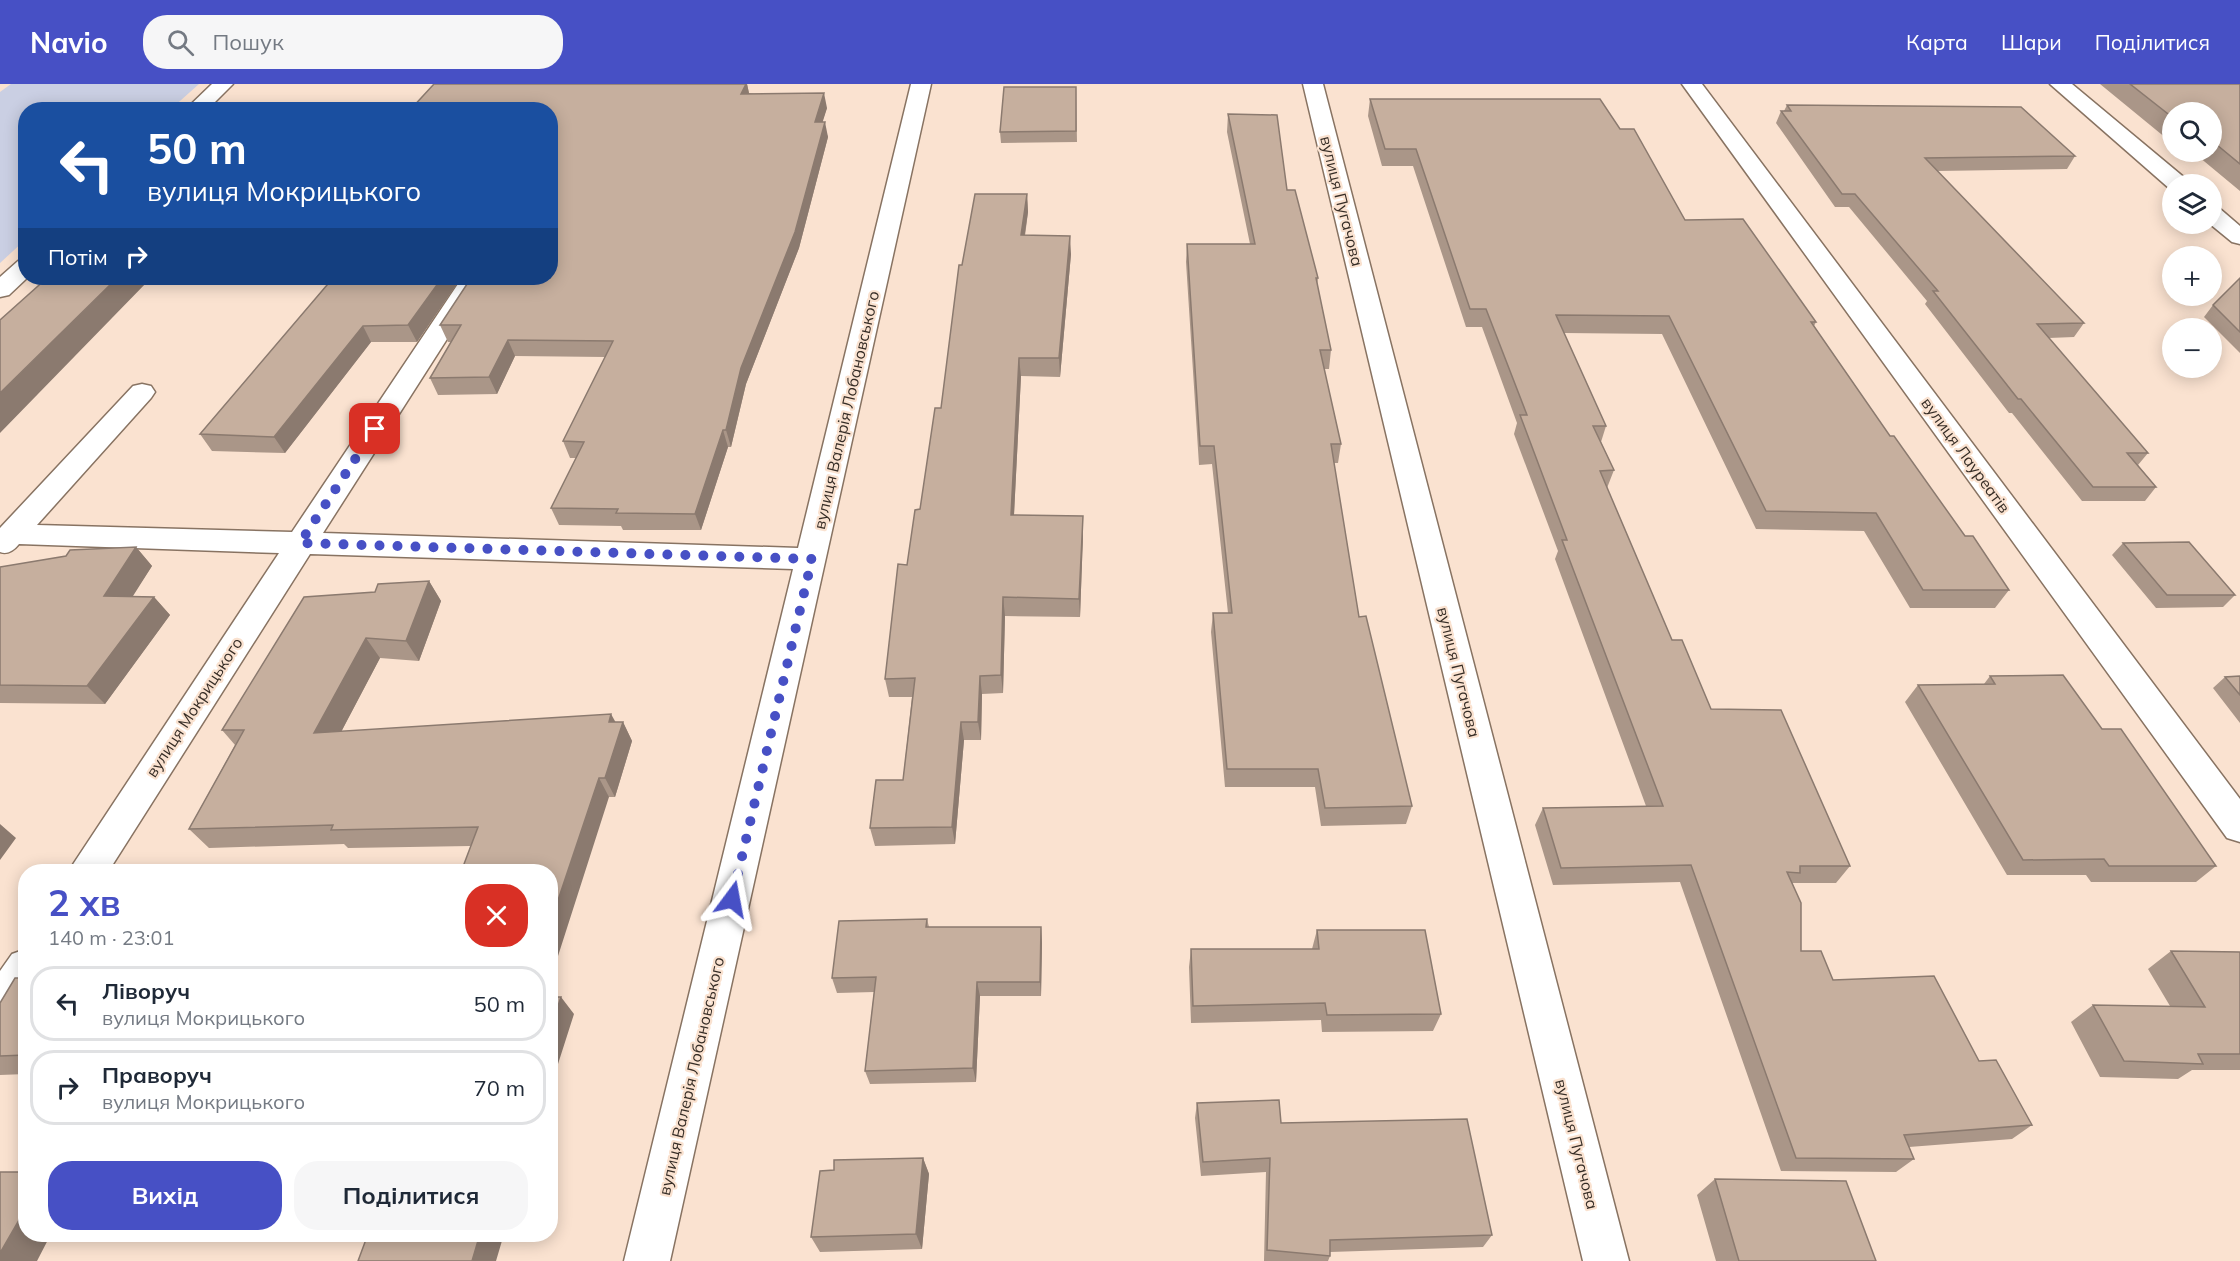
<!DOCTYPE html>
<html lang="uk">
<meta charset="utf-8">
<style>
:root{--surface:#fff;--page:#f6f6f7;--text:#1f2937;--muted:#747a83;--line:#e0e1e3;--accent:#4750c5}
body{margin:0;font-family:Mulish,sans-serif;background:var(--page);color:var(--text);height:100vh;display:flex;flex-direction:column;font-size:22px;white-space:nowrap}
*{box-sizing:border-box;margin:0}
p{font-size:20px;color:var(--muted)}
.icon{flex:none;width:33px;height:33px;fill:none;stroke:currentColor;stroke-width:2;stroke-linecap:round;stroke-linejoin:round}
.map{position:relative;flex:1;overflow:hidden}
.panel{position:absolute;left:18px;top:780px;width:540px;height:378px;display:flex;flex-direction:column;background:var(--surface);border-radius:24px;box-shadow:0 3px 15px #0003}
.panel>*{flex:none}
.top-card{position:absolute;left:18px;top:18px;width:540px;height:183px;border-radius:24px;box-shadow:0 3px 15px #0003;background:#1a4fa0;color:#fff;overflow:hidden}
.tools{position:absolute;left:2162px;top:18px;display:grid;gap:12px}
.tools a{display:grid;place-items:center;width:60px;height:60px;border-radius:50%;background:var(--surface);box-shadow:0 3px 15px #0003;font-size:30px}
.pin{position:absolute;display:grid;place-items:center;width:51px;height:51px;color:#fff;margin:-26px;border-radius:12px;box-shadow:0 3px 9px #0006}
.me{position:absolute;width:66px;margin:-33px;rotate:13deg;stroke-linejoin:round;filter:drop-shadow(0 0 4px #0008)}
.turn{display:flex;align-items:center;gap:21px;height:126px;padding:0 30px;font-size:27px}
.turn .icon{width:78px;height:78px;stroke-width:2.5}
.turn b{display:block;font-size:42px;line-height:51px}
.then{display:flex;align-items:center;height:57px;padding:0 30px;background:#0003;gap:12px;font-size:22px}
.round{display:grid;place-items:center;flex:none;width:63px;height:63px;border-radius:24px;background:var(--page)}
.overview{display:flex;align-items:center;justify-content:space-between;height:102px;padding:0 30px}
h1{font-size:36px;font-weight:700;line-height:45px;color:var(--accent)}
.primary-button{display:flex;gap:12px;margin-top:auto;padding:12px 30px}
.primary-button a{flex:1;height:69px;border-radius:24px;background:var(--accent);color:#fff;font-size:24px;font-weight:700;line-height:69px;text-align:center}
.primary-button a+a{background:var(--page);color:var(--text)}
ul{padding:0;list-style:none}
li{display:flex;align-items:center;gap:18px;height:75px;margin:0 12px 9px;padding:0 18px;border:3px solid var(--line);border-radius:24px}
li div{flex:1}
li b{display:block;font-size:22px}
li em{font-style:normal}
header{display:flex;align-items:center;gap:36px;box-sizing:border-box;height:84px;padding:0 30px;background:var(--accent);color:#fff}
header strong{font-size:28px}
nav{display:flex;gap:33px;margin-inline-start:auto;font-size:21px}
.search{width:420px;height:54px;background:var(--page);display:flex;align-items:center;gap:15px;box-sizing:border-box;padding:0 21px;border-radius:24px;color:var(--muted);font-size:22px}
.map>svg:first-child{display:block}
</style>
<header>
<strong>Navio</strong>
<div class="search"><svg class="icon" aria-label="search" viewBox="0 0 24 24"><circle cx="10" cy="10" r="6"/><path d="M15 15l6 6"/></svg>Пошук</div>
<nav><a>Карта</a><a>Шари</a><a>Поділитися</a></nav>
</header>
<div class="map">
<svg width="2240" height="1177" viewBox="0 0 2240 1177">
<rect width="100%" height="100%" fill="#fae2d0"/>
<path fill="#cacfe3" d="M11 0H199L171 25 26 26 25 156 0 179V8Z"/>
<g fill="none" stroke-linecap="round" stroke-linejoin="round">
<g stroke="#887362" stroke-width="3">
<path id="minor" d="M212 0H233L207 26H185Z
M911 0H931L670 1177H624L793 485 310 470 108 788H68L279 469 19 460C14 466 8 471 0 468V444L133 302 142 300 151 302 155 308 151 314 37 441 292 448 462 194H486L323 449 798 464Z
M1303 0H1323L1629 1177H1583Z
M1682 0H1702L2240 715V758L2227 754Z
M2050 0H2072L2186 95 2188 100H2172L2170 105Z
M2211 122 2219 124 2240 142V160L2232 158 2210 140Z
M26 175V194H27L9 211 0 213V193L18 177Z
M26 865V918L14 935 0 941V887L12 870Z"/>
</g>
<use href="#minor" fill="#fff" fill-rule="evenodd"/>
</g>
<path fill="#aa9688" d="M434 0H747L749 9 827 24 822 38 828 53 799 164 746 300 731 363H728L701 446H623L621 442 559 441 551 424 576 374H570L563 357 605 273 515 272 497 310 438 311 430 294 451 258H448L440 241 550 194Z
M2100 0H2240V107L2193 68H2211V28H2172V59Z
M1076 3 1077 58 1001 59 1000 48Z
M1370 15 1620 45 1685 136 1816 238 1814 242 1890 352 1965 452 2009 506 1995 524H1910L1864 447 1756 445 1662 250 1564 249 1606 342 1601 358 1614 386 1607 404 1672 556 1711 625 1850 782 1836 799H1792L1801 867 1833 896 1979 977 2032 1041 2012 1055 1909 1063 1914 1075 1896 1088 1781 1087 1680 798 1553 801 1535 741 1543 724 1646 722 1555 475 1558 467 1514 350 1517 339 1482 243H1466L1413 82H1382L1368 32Z
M1787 21 2075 72 2067 85 1937 87 2084 239 2074 253 2049 254 2148 369 2138 381 2156 403 2145 417H2082L2012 329H2009L1925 220 1927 217 1849 123H1835L1776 39 1781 27H1784Z
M1228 30 1287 106 1318 194 1317 201 1331 266 1329 285H1324L1341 360 1338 379H1334L1359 533 1412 722 1406 740 1321 742 1315 703H1225L1211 548 1213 529H1228L1212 380 1199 381 1186 178 1187 160H1250L1227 48Z
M1027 110 1028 128 1025 152 1071 170 1060 293 1021 292 1014 431 1083 451 1080 533 1005 532 1003 609 982 610 981 656H964L955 760 875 762 870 744 903 696 912 613H889L885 595 907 481 920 425 941 324 962 181Z
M333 194H461L417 258H371L285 369 212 367 200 350Z
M2240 194V269L2204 233 2213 221Z
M2123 459 2235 511 2223 523 2156 524 2112 471Z
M136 463 152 482 132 512 154 513 170 531 105 620 0 619V483Z
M429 497 441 517 419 577 380 574 341 648 623 638 632 657 615 713H609L470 762 348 764 344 760 209 764 189 745 235 661 222 646 375 508Z
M1990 592 2102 645 2216 782 2196 798H2091L2086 791H2007L1905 618 1918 601 1984 600Z
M2240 592V639L2213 604 2225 593Z
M927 835 929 843H1041L1042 859 1041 912H980L976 998 870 1000 865 987 874 908 837 909 832 894Z
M1317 846 1441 930 1433 947 1322 948 1321 936 1191 939 1189 883 1191 865H1312Z
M2171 867 2240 868V986H2192L2178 995 2100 993 2071 938 2093 921 2170 922 2148 885Z
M26 894V990L0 991V919Z
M1197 1019 1281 1039 1492 1151 1483 1163 1330 1168V1172L1328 1177H1264L1266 1088 1201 1092 1195 1034Z
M923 1074 929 1090 922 1165 820 1168 811 1153 834 1086Z
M1715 1095 1876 1177H1716L1697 1111Z"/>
<path fill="#8b7a6f" d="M746 0H747L750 14 741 10Z
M824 9 827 24 818 53 815 38Z
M825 38 828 53 799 164 746 300 731 363 726 346 741 284Z
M1027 110 1028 128 1022 169 1021 151Z
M1070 152 1071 170 1060 293 1059 274Z
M117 194H147L149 196 0 349V309Z
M442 194H461L417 258 408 241Z
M363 242 371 258 285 369 274 353Z
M508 256 515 272 497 310 489 293Z
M1019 274 1021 292 1013 450 1011 431Z
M723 346 728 363 701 446 695 430Z
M1083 432V451L1080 533 1079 515Z
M136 463 152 482 121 531 104 512Z
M429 497 441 517 419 577 406 557Z
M154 513 170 531 105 620 87 602Z
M1003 513 1005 532 1003 609 1001 591Z
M366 554 380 574 330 669 314 649Z
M980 592 982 610 981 656 978 638Z
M611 630 620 646 623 638 632 657 615 713 605 694 609 638Z
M961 638 964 656 955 760 952 743Z
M599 694 609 713 550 897V840Z
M0 740 16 754 0 776Z
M1041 843 1042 859 1041 912 1040 898Z
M977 898 980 912 976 998 973 984Z
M561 913 574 930 550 1005V946Z
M923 1074 929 1090 922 1165 916 1150Z
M26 1124V1150H51L37 1177H0V1169Z
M480 1150H504L496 1177H472Z"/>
<path fill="#c6af9e" stroke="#8b7a6f" stroke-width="1.5" d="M434 0H746L741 10 824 9 815 38H825L795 148 741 284 726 346H723L695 430 616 429 618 425 551 424 584 358 563 357 613 257 508 256 489 293 430 294 461 241H440L471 194H550V26H410Z
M2130 0H2240V80L2211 56V28H2172V33Z
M1004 3H1076V47L1000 48Z
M1370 15H1600L1620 45H1634L1685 136 1743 135 1816 238H1811L1890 352H1894L1965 452H1973L2009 506H1923L1876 429 1766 427 1669 232 1556 231 1606 342H1593L1614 386 1600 387 1672 556H1682L1711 625 1781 626 1850 782H1800V789L1787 788 1801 819V867H1821L1833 896 1934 892 1979 977 1996 976 2032 1041 1904 1051 1914 1075 1796 1074 1691 781 1561 784 1543 724 1663 722 1562 456H1567L1520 331H1527L1486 225H1470L1416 65H1385Z
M1787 21 2021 23 2075 72 1925 74 2084 239 2037 240 2148 369H2127L2156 403H2093L2021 315H2018L1933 207H1938L1855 110H1842L1781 27H1791Z
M1228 30 1277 31 1287 106H1295L1318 194H1316L1331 266H1320L1341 360H1331L1359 533 1366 532 1412 722 1325 724 1318 685H1227L1213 529H1232L1214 362H1200L1187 160H1255Z
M975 110H1027L1021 151 1070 152 1059 274H1019L1011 431 1083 432 1079 515 1003 513 1001 591 980 592 978 638H961L952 743 870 744 876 696H903L915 594 885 595 898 480 907 481 915 426 920 425 935 324H941L959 181H962Z
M47 194H117L0 309V236Z
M333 194H442L408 241 363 242 274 353 200 350Z
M2240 194V248L2213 221Z
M2189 458 2235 511H2167L2123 459Z
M136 463 104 512 154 513 87 602 0 601V483L66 472 70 466Z
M429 497 406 557 366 554 314 649 611 630 609 638H623L605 694H599L550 840V788H461L478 743 331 746 333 741 189 745 244 646H222L304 513 375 508 378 500Z
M2063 591 2102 645H2121L2216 782H2109L2104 775 2023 776 1918 601 1995 600 1990 592Z
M2240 592V611L2225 593Z
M927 835 926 843H1041L1040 898H977L973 984 865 987 876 893 832 894 839 837Z
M1317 846H1425L1441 930 1327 931 1325 919 1193 922 1191 865H1319Z
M2171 867 2240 868V970H2198L2203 980 2124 977 2093 921 2205 923Z
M15 894H26V971L0 972V919Z
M550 913H561L550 946Z
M1279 1016 1281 1039 1467 1035 1492 1151 1330 1156V1172L1267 1166 1270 1074 1203 1078 1197 1019Z
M923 1074 916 1150 811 1153 820 1087 834 1086V1076Z
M0 1088H26V1124L0 1169Z
M1715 1095 1846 1097 1876 1177H1739Z
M368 1150H480L472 1177H358Z"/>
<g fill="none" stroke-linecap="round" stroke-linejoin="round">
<path stroke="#4750c5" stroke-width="10" stroke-dasharray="0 18" d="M375 345 300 459 812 475 732 815"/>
</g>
<g text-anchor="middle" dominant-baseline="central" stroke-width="4.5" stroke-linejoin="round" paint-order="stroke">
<g font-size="16" fill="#362d26" stroke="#fae2d0">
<text transform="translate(1342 117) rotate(76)">вулиця Пугачова</text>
<text transform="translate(846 326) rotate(-77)">вулиця Валерія Лобановського</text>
<text transform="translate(1966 371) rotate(54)">вулиця Лауреатів</text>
<text transform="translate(1459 588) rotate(76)">вулиця Пугачова</text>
<text transform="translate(194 623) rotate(-57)">вулиця Мокрицького</text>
<text transform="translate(691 992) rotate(-77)">вулиця Валерія Лобановського</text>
<text transform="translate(1577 1060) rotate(76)">вулиця Пугачова</text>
</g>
</g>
</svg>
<div class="tools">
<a><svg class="icon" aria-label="search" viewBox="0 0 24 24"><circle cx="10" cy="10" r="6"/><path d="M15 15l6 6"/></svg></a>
<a><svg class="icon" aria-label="layers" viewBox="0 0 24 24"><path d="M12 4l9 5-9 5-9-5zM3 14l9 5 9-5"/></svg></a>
<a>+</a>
<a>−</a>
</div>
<div class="pin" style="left:375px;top:345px;background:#d93025"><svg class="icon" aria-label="arrive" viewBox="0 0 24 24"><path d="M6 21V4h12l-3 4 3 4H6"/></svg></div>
<svg class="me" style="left:732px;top:815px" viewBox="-20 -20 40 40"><path d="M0-17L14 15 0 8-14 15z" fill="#4750c5" stroke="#fff" stroke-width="4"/></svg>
<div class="top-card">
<div class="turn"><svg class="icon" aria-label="left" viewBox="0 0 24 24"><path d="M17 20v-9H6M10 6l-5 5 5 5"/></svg><div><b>50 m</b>вулиця Мокрицького</div></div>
<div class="then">Потім<svg class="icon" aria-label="right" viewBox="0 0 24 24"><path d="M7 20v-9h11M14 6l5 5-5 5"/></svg></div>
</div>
<section class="panel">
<div class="overview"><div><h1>2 хв</h1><p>140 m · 23:01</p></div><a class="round" style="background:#d93025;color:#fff"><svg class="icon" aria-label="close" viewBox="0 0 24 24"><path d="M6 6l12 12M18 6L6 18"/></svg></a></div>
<ul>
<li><svg class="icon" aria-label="left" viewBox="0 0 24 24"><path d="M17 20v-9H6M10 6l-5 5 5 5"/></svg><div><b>Ліворуч</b><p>вулиця Мокрицького</p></div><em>50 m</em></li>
<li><svg class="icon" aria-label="right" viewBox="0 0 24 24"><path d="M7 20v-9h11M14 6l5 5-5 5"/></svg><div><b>Праворуч</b><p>вулиця Мокрицького</p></div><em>70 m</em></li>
</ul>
<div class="primary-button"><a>Вихід</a><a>Поділитися</a></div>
</section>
</div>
